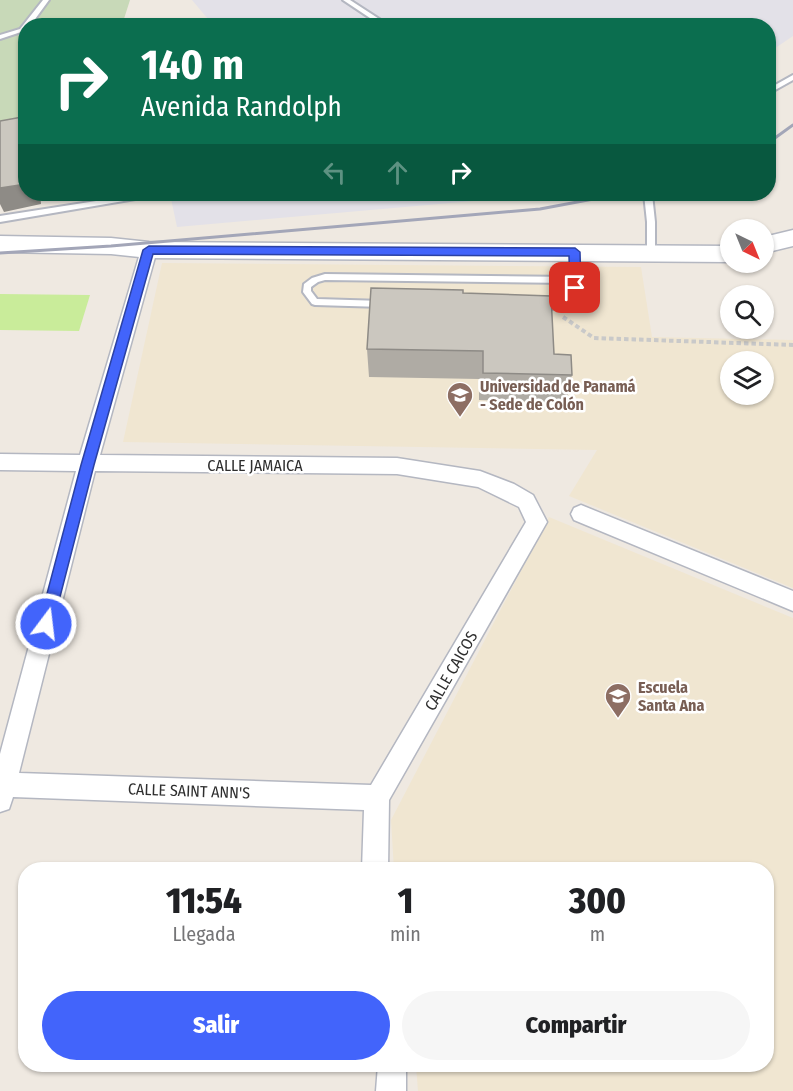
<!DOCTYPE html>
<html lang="es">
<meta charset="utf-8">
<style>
:root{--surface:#fff;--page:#f6f6f6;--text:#202124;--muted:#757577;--accent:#4264fb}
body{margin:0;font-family:"Fira Sans Condensed",sans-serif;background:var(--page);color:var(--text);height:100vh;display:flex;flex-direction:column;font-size:22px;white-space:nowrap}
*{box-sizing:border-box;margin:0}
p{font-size:20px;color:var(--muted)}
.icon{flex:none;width:33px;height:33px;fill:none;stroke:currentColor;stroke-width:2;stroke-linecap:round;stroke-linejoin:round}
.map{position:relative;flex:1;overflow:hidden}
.sheet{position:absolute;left:18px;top:862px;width:756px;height:210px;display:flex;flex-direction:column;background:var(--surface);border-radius:24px;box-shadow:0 2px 4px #0004}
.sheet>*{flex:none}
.guide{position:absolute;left:18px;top:18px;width:758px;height:183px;border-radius:24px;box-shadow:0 2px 4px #0004;background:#0b6e4f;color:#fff;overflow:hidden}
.needle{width:39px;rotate:137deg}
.buttons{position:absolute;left:720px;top:219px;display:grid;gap:12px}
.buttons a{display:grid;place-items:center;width:54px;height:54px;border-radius:50%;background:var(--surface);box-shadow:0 2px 4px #0004;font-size:30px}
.pin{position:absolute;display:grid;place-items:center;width:51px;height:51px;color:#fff;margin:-26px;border-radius:12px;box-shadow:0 3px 9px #0006}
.me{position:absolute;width:66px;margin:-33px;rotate:15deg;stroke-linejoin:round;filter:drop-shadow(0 0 4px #0008)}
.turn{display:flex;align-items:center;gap:21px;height:126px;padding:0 24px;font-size:27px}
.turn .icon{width:78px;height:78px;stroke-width:2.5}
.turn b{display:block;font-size:42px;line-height:51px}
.lanes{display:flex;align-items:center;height:57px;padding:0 24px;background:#0003;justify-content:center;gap:30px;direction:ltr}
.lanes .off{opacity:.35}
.eta{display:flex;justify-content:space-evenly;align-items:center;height:102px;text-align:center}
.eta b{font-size:36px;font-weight:800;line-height:42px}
.cta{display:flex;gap:12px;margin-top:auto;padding:12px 24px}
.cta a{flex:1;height:69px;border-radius:36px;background:var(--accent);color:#fff;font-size:24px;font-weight:800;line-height:69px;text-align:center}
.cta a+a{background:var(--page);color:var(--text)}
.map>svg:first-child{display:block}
</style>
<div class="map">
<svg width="793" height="1091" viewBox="0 0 793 1091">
<rect width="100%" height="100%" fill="#efe9e1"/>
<path fill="#e3e1e8" d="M192 0H793V36L768 53V26L213 25Z
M170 194H552L177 227Z"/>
<path fill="#f0e6d1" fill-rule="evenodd" d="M162 263 641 267 652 337 793 340V588L569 496 597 450 123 442ZM730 362H764V394H730Z
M549 517 793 618V1091H418L416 1065H766V870H394L391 820Z"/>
<path fill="#c8d9b8" d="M0 0H130L122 25 26 26 25 122 0 126Z"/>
<path fill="#c9ec9a" d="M0 294 90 295 79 331 0 330Z"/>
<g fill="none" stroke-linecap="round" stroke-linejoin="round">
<g stroke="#b4b7c1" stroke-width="4">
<path id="service" d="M43 0H49L30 26H26L24 31 0 39V35L20 29Z
M343 0H350L390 26H382Z
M793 75V80L768 94V89Z
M141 194H157L153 196 0 222V216Z
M644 194H652L655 222V252L651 255 647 252V222Z
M575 249 579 252C581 277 584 303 552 309 546 310 539 311 535 307 549 296 564 311 571 283L325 280 318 282 311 287V291L317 299 383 301 387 304 383 307 315 305 312 304 303 292 304 284 312 278 325 274 572 277 571 252Z"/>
</g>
<g stroke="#b4b7c1" stroke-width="3">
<path id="minor" d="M149 244 155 246 157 250 100 455 397 458 480 471 514 484 533 495 547 522 389 800 388 870H362L364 810 13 797 9 809 0 812V754L76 471 0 470V454L80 455 141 250 143 246ZM95 471 397 474 478 487 519 507 526 522 371 785 19 773Z
M581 505 793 591V611L574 520 571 514 574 508Z
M378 1065H406V1091H376Z"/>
</g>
<g stroke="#b4b7c1" stroke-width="3">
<path id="secondary" d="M793 230V246L764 253V237Z
M0 236 111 238 149 242 730 246V262L149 258 111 254 0 252Z"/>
</g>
<path stroke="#c9c9c9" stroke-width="4" stroke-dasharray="4.5 3" stroke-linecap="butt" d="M563 317 594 338 793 345"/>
<use href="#service" fill="#fff" fill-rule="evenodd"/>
<use href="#minor" fill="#fff" fill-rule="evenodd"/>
<use href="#secondary" fill="#fff" fill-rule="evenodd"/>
<path stroke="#a3a6b8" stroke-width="3" d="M768 143 793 125
M0 253 111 246 540 209 620 194"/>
</g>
<path fill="#afaba4" d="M463 293 554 354 572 375 566 403 479 400V379L369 377 367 349Z"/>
<path fill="#8e8b86" d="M26 184V194H40L41 204 4 212 0 204V188Z"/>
<path fill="#cbc7bf" stroke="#8e8b86" stroke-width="1.5" d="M22 117 26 118V184L0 188V121Z
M371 288 463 290V293L551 296 554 354 571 355 572 375 483 373V351L367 349Z"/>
<path fill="#4264fb" stroke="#2b41a3" stroke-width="1.5" d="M149 246 575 248 580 252 581 288 575 292 570 288 569 256 153 254 94 465 53 624 51 629 46 631 41 629 39 624 81 465 143 250Z"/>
<defs>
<g id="university-pin" transform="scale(1.35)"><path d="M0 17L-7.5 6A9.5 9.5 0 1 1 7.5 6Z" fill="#8d6e63" stroke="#fff"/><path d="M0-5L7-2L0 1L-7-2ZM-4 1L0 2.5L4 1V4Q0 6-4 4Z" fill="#fff"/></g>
<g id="school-pin" transform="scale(1.35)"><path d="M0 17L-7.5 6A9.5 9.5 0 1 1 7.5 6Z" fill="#8d6e63" stroke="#fff"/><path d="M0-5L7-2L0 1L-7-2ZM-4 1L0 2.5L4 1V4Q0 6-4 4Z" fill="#fff"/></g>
</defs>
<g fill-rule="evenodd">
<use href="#university-pin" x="460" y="395"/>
<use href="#school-pin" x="618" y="696"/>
</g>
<g text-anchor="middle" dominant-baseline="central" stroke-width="5" stroke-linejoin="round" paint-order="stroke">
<g font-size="16" font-weight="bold" fill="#785e54" stroke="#fff" text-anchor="start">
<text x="480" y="386">Universidad de Panamá<tspan x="480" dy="18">- Sede de Colón</tspan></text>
<text x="638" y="687">Escuela<tspan x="638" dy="18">Santa Ana</tspan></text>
</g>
<g font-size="16" fill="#2e2e2e" stroke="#fff">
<text x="255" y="465">CALLE JAMAICA</text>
<text transform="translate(451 671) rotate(-60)">CALLE CAICOS</text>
<text transform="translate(189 791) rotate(2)">CALLE SAINT ANN'S</text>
</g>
</g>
</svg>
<div class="buttons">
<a><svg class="needle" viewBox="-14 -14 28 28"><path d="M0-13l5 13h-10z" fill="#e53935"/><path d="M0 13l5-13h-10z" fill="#757577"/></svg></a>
<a><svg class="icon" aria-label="search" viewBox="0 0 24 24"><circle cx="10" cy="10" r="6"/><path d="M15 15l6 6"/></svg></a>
<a><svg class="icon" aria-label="layers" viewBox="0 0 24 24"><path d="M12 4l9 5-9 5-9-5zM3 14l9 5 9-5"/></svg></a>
</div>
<div class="pin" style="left:575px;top:288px;background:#d93025"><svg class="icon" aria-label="arrive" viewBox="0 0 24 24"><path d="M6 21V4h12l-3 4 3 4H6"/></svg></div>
<svg class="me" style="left:46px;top:624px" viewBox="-20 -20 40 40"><circle r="17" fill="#4264fb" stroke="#fff" stroke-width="3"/><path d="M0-11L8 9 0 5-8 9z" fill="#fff"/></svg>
<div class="guide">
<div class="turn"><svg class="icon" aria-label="right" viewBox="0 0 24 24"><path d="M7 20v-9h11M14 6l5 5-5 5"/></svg><div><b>140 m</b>Avenida Randolph</div></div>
<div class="lanes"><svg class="icon off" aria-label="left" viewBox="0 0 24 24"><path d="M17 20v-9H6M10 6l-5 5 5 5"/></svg><svg class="icon off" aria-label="ahead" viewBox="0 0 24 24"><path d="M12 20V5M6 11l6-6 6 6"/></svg><svg class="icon" aria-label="right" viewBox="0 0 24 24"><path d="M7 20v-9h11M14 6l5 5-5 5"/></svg></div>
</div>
<section class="sheet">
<div class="eta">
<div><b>11:54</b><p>Llegada</p></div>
<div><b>1</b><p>min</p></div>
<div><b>300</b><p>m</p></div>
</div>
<div class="cta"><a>Salir</a><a>Compartir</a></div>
</section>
</div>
